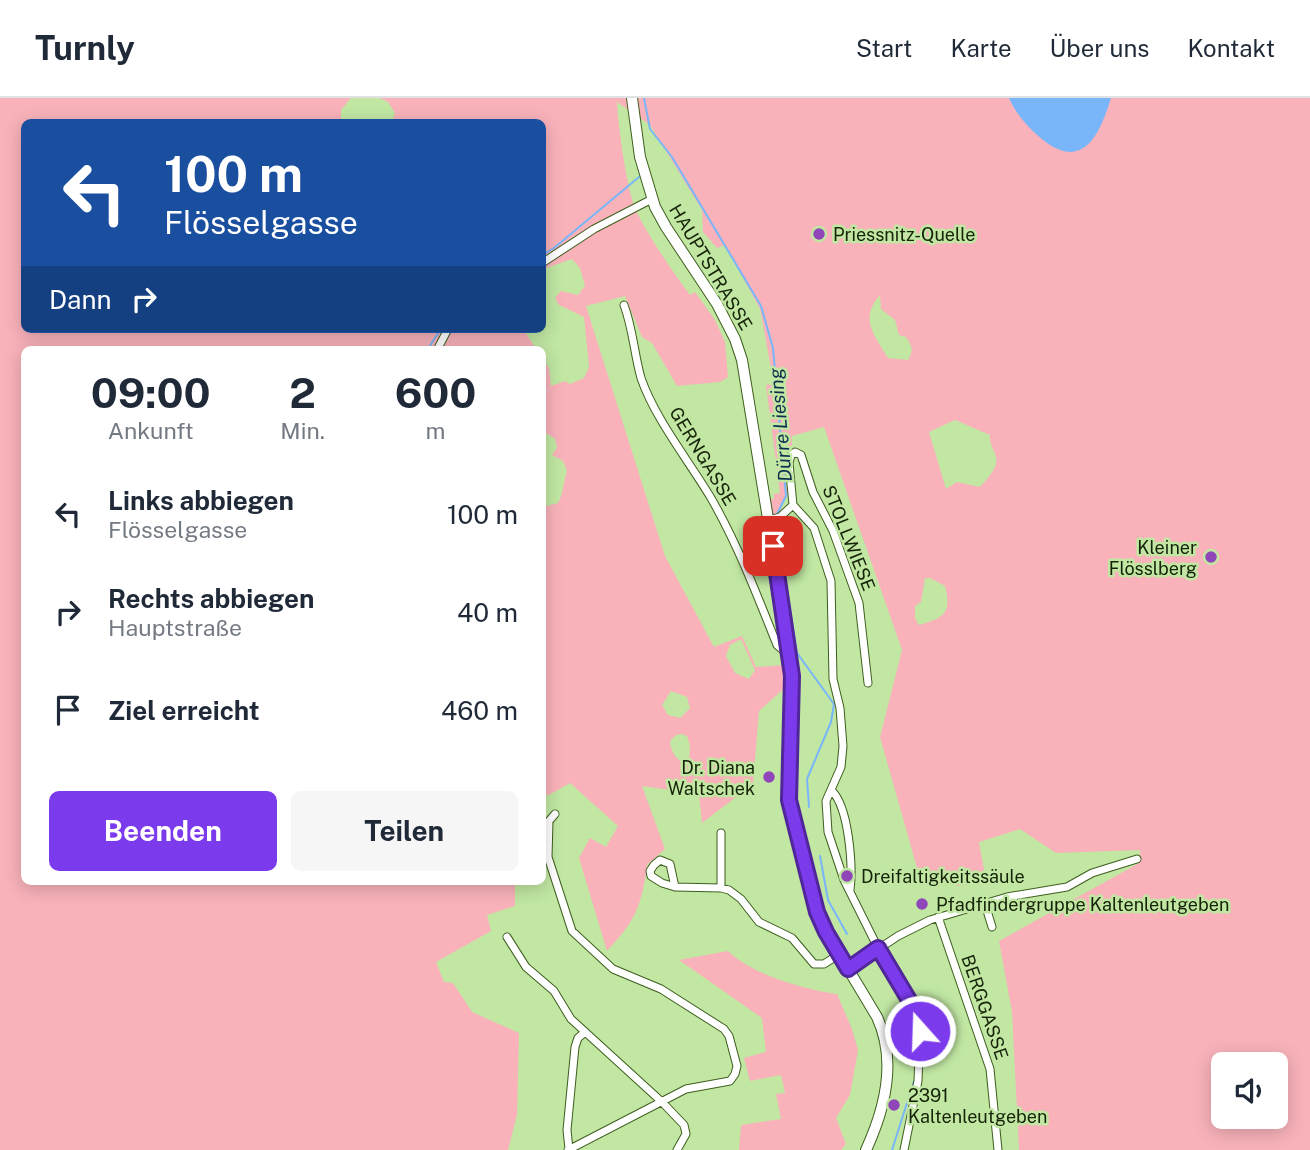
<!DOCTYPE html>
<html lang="de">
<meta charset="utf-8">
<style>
:root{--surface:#fff;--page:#f6f6f7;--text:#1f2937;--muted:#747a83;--line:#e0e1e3;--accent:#7c3aed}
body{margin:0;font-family:"Public Sans",sans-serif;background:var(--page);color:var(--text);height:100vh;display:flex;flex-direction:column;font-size:26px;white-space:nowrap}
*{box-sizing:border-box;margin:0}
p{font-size:23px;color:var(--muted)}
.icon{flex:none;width:38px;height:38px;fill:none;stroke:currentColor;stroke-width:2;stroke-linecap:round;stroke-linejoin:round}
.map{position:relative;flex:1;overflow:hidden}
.panel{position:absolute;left:21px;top:248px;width:525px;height:539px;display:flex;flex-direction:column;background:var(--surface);border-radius:10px;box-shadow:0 4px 18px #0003}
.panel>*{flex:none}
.top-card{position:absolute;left:21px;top:21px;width:525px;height:214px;border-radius:10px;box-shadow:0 4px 18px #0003;background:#1a4fa0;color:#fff;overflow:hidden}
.tools{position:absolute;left:1211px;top:954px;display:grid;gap:14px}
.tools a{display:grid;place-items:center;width:77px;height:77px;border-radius:10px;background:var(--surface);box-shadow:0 4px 18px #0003;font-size:35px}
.pin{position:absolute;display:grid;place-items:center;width:60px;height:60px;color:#fff;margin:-30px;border-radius:14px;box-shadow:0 4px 10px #0006}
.me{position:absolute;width:77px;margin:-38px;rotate:340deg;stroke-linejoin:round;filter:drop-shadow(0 0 5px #0008)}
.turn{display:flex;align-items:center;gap:24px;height:147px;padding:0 28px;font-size:32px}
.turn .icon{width:91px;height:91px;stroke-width:2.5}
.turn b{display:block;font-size:49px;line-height:60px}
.then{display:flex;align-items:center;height:66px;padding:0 28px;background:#0003;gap:14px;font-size:26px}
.eta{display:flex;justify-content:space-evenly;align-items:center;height:119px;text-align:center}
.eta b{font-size:42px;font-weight:700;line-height:49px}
.action{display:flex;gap:14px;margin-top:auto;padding:14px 28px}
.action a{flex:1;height:80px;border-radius:10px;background:var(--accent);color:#fff;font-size:28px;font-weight:700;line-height:80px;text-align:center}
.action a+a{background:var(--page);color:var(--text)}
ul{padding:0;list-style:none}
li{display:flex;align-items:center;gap:21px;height:98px;padding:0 28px}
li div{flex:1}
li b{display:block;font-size:26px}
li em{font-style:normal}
header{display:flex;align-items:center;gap:42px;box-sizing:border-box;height:98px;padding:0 35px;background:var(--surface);border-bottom:2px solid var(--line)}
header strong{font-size:33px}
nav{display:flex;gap:38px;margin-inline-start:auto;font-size:24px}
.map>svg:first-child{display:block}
</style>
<header>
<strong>Turnly</strong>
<nav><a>Start</a><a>Karte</a><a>Über uns</a><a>Kontakt</a></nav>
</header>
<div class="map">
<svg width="1310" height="1052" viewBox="0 0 1310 1052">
<rect width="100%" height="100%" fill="#c1e7a3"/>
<path fill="#f9b2ba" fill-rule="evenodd" d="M0 0H351L341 12V20L345 24H24V231H523L537 252H24V784H515V808L487 817 491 833 436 864 444 884 453 885 472 914 519 935 517 1017 508 1052H0Z
M380 0H1310V1052H1019L1012 914 999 843 1139 765 1140 752 1056 755 1020 731 979 744 986 783 959 788 919 777 880 639 902 552 824 329 792 338V347L783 355 787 396 778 417 772 419 770 401H774V396L780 395 766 287 774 286 760 211 725 147 717 150 703 134 702 112 650 27 617 4C618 27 627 95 637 115 652 144 671 171 690 197L695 194 715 222 725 244 728 279 720 284 677 288 652 245 642 239 625 198 586 208 665 458 714 549 742 538 756 569 785 567 786 589 759 613 753 686 702 725 699 696 642 688 665 751 647 767C642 808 635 823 607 853L579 760 590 740 606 749 618 728 570 685 549 697H543V405L547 408 558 405C564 394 563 384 567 373L563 363 552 357 557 350 555 341 548 336H543V261L549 270 551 288 565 283 570 286 584 280 589 269 584 219 559 207 555 200 561 193 578 197 585 188 580 170 572 161 543 171 542 24H392L395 15 388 4ZM880 197 881 211 895 222 899 237 906 239C912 248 914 252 908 262L888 260C874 237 859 221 880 197ZM955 322 990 337C989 347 994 351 996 359 999 370 986 382 980 389L957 384 946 391 929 334ZM925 480H930L945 488C952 515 944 520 919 527L915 520V508L921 504ZM741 541 755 572 749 581 735 575 726 558 730 547ZM671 593 687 599 690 610 680 620 668 617 662 607ZM682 636 687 638 690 648 689 664 686 666C676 662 671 654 670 643L676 637ZM1223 966H1276V1018H1223Z
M728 853C753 877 803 891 837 896L852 931 858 952 850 997 836 1020 846 1046 841 1052H739L741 1027 781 1021 776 996 785 995 781 977 750 983 744 960 766 954 762 920 679 862Z"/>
<path fill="#79b6f9" d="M1009 0H1111C1100 35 1084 74 1043 42 1029 30 1017 18 1009 0Z"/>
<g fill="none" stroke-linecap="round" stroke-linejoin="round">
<path stroke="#79b6f9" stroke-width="2" d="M644 0 650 31 672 59 761 208 773 250 786 398 776 418
M542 157 554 150 639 79
M427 252 441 231
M776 424 797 555 834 606 831 624 807 681 809 709
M820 758 828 802 847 836
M892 1052 914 983"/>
<g stroke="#3e5e1e" stroke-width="9">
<path id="street" d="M542 165 594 131 652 101
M624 207C633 231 634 255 641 280 655 321 689 363 711 400 738 447 757 497 777 547L783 552 790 551
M437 252 448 231
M769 422 780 419 793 407
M868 585 859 505 833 433 813 394 801 357 795 354 791 357 789 365 793 407 814 430 831 483 833 581 840 610 843 648 841 669 826 703 828 734 844 782 878 850 915 912 920 926 918 983 904 1052
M832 693C849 710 853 768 850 792
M555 716 549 723 548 759 572 833 613 871 661 891 724 931 729 938 737 968 735 976 730 983 686 991 568 1052
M675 789 662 785 651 778 650 773 654 767 660 762 670 766 675 789 721 790 729 792 741 801 759 824 792 840 814 866H824L838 857
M721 790V735
M985 806 992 829
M938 819 990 971 998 1052
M507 839 526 869 554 893 571 921 662 1004 684 1027 686 1036 677 1052
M848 871 898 838 930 822 1007 799 1067 789 1092 775 1137 761
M569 1051 567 1032 575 949 578 940 585 934"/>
</g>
<g stroke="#3e5e1e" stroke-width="12">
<path id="secondary" d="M632 0 640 59 655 109 666 129 717 206 735 241 742 262 791 561 793 594 789 702 798 743 817 814 826 834 877 919C897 962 885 1011 866 1052"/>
</g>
<use href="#street" stroke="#fff" stroke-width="7"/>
<use href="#secondary" stroke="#fff" stroke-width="10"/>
</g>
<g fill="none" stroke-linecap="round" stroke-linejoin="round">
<g stroke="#51269a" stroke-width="18">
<path id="route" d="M773 448 792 578 789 702 817 814 826 834 848 871 878 850 915 912 920 933"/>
</g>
<use href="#route" stroke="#7c3aed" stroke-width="12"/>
</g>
<g fill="#9046b8" stroke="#c1e7a3" stroke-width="2.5">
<circle cx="819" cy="136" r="7"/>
<circle cx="1211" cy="459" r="7"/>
<circle cx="769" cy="679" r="7"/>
<circle cx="847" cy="778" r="7"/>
<circle cx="922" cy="806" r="7"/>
<circle cx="894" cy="1007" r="7"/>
</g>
<g text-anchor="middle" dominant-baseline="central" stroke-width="5" stroke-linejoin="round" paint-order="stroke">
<g font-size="18" fill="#162309" stroke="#c1e7a3" text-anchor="start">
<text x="833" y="136">Priessnitz-Quelle</text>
<text x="1197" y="449" text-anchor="end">Kleiner<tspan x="1197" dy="21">Flösslberg</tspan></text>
<text x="755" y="669" text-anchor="end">Dr. Diana<tspan x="755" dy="21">Waltschek</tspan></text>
<text x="861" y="778">Dreifaltigkeitssäule</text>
<text x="936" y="806">Pfadfindergruppe Kaltenleutgeben</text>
<text x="908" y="997">2391<tspan x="908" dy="21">Kaltenleutgeben</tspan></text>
</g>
<g font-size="18" fill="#162309" stroke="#c1e7a3">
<text transform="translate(711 169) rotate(59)">HAUPTSTRASSE</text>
<text transform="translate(703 358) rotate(59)">GERNGASSE</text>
<text transform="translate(849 440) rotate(68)">STOLLWIESE</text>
<text transform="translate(985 909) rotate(71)">BERGGASSE</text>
</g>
<g font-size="19" font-style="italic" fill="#0e2e4f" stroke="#c1e7a3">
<text transform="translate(780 327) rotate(-95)">Dürre Liesing</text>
</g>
</g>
</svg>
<div class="tools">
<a><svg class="icon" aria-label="sound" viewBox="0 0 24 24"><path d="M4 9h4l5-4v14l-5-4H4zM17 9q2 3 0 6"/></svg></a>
</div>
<div class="pin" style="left:773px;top:448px;background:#d93025"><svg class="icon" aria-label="arrive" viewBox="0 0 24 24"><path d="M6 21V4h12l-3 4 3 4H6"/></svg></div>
<svg class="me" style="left:920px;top:933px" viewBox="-20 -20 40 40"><circle r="17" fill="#7c3aed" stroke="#fff" stroke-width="3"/><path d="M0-11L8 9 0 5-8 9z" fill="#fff"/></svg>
<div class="top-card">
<div class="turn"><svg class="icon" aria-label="left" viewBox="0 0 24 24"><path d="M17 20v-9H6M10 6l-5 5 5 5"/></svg><div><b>100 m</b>Flösselgasse</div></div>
<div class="then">Dann<svg class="icon" aria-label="right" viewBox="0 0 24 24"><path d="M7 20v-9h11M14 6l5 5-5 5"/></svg></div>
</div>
<section class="panel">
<div class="eta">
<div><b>09:00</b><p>Ankunft</p></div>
<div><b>2</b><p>Min.</p></div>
<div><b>600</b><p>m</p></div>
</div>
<ul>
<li><svg class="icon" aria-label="left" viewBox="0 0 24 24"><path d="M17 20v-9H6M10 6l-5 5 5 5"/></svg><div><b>Links abbiegen</b><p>Flösselgasse</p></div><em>100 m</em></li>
<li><svg class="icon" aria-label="right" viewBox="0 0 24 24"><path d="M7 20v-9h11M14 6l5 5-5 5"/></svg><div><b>Rechts abbiegen</b><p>Hauptstraße</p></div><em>40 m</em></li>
<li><svg class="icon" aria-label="arrive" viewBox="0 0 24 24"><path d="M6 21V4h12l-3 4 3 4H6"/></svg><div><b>Ziel erreicht</b></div><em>460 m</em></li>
</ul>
<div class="action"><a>Beenden</a><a>Teilen</a></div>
</section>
</div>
